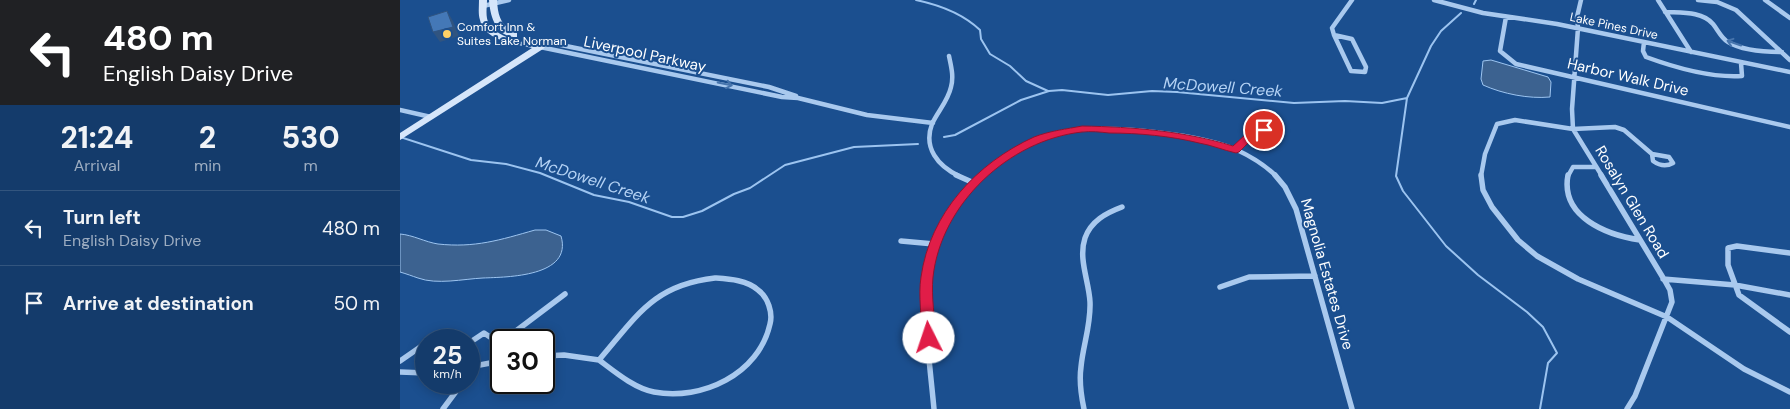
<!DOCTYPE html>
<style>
:root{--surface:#143b6b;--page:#1d4271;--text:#f1f3f6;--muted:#9dadc1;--line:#33557e}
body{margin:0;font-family:"DM Sans",sans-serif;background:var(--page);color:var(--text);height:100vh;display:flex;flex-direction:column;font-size:19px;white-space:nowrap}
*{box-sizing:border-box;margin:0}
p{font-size:16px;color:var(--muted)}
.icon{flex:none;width:28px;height:28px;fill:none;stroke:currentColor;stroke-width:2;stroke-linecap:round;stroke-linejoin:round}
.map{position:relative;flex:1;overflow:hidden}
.side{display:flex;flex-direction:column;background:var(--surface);width:400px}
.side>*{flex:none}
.banner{background:#202124;color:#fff;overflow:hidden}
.speed{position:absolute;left:15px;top:329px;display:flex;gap:10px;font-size:25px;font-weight:700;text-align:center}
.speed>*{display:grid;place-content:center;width:65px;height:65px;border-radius:50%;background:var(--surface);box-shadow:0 2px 12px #0003,0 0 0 1px var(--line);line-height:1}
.speed small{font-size:12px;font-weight:400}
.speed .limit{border:2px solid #111;border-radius:8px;background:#fff;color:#111}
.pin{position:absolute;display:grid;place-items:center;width:42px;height:42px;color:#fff;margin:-21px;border:2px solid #fff;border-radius:50%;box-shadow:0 1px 5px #0007}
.me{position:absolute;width:55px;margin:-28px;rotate:356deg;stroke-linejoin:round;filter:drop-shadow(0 0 4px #0008)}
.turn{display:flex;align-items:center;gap:18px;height:105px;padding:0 20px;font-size:22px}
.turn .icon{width:65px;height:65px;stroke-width:2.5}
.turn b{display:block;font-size:35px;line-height:42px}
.eta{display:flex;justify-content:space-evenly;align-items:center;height:85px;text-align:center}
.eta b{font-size:30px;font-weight:800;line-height:35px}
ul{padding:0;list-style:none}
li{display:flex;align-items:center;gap:15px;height:75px;padding:0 20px;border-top:1px solid var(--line)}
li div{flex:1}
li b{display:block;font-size:19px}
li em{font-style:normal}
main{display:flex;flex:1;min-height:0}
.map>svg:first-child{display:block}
</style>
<main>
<section class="side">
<div class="banner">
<div class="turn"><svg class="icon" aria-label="left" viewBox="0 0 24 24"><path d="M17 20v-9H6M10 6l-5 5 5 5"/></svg><div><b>480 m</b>English Daisy Drive</div></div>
</div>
<div class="eta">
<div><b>21:24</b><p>Arrival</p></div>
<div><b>2</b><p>min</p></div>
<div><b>530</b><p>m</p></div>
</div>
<ul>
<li><svg class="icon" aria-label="left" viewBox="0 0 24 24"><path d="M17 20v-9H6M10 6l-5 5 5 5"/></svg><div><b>Turn left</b><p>English Daisy Drive</p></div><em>480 m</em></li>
<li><svg class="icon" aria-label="arrive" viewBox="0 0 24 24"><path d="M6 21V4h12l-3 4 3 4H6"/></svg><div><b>Arrive at destination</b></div><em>50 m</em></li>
</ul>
</section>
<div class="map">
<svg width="1390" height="409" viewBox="0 0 1390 409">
<rect width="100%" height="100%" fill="#1b4f8f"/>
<path fill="#3c6290" stroke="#9cc4f0" d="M1091 60 1148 77 1151 82 1150 97C1129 99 1103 94 1083 85L1081 79 1083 61Z
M135 230H146L161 236C173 277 107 277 83 278 63 279 37 285 18 278 12 276 7 274 0 272V234C13 235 25 242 38 244 75 248 100 240 135 230Z"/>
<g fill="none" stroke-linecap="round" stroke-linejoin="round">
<path stroke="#9cc4f0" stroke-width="2" d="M516 0C540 5 562 13 580 30L581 39 590 54 610 66 626 81 648 91
M1074 4 1076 0
M1061 13 1041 31 1031 46 1007 98 996 176 1003 191 1046 246 1078 275 1127 312 1143 327 1157 353 1148 363 1140 409
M0 137 71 160 106 164 140 173 194 195 229 202 272 217H283L302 211 334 194 350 188 385 165 454 147 518 144
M544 137 555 135 621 100 649 91 662 90 708 95 752 91 777 92 894 103 945 101 982 103 1007 98"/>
<path stroke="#a9c9ee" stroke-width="4.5" d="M1034 0 1083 13 1157 24 1390 72
M1181 0 1177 17 1178 28 1172 109 1173 129 1202 176
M1258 0 1291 52
M1298 0 1317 2 1336 10 1390 60
M1365 0 1390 18
M83 6 109 0
M1265 12C1281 13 1302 11 1313 24 1318 30 1321 38 1328 42 1343 51 1365 52 1382 52
M1106 17 1100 51 1116 64 1390 127
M934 35 952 39 966 67 965 72 951 71Z
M934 35 932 28 952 0
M146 42 369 87 396 96
M1244 42 1243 51 1246 57C1276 68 1310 78 1342 76L1341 63
M140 47 382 97 398 98 467 115 533 123
M549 56C551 66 554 76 551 87 548 101 538 111 532 124 523 148 538 166 559 176
M0 110 31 117
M835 150 849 136 864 131
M1252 154 1269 157 1273 163C1266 167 1260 166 1253 161Z
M581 176C602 158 626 142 653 134 697 122 793 133 835 149 850 156 865 165 876 176
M1081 176 1085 154 1097 124 1115 120 1173 129 1215 127 1224 130 1252 154
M1168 176 1173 167H1195"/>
<path stroke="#a9c9ee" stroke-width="5.5" d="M556 175 574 183
M875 175 885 187 896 209 952 409
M1081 175 1083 190 1092 207 1118 240 1137 256 1178 279 1267 317 1344 369 1390 392
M1168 175C1160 217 1207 235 1240 240
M1201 175 1265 281 1270 290 1272 302 1235 396 1227 409
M501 241 534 244
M1390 253 1337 246 1328 248V265L1339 295 1390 332
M315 278C329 279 347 280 358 290 368 297 373 313 370 324 359 374 302 401 254 392 234 388 215 372 199 360 237 316 253 285 315 278Z
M1263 279 1335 285 1390 295
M820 287 849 277 915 276
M30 340 33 338 35 340
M104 340 165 294
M69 343 84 333 99 343 101 342
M144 356 164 355 199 360
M0 361 26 343
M69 367 101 361
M0 372 26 373
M43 409 63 382
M534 409C526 321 508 242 582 175
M684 409C681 395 679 381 681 367 683 345 691 325 690 302 689 281 678 259 685 238 691 221 706 213 722 207"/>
<path fill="#d6e6fa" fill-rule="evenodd" d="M79 0H87C87 7 85 17 89 24 95 36 123 43 135 44 139 44 142 41 146 40L150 42 143 49 0 140V133L132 48C115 44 85 41 80 20 78 14 79 7 79 0Z
M89 0H97C98 17 101 26 117 33V37C96 38 90 16 89 0Z"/>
</g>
<path fill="#305480" d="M47 11 53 21 59 36 40 42 33 32Z"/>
<path fill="#4478b7" stroke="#305480" d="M47 11 53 27 33 32 28 17Z"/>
<defs><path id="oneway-shaft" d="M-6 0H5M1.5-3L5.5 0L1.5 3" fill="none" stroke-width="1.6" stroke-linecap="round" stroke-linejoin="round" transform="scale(1.25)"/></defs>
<g stroke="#4674ac">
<use href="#oneway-shaft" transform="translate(1334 43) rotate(-161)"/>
<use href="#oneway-shaft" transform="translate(325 84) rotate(12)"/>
</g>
<path fill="#e11d48" stroke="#92132f" d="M682 126C734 127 784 131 833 146L846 134 864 127 869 130 853 138 839 152 836 153C823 150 811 145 799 143 771 136 738 133 709 133 700 132 691 131 682 132 609 140 541 204 533 277 531 297 535 318 536 338L534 342 529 343 524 342 522 338C522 318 518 296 521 277 530 213 577 163 634 137 649 131 667 129 682 126Z"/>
<circle fill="#ffd166" stroke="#1b4f8f" stroke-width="2" cx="47" cy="34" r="5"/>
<g text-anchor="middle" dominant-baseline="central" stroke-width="4" stroke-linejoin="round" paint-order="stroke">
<g font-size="12" fill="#fff" stroke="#1b4f8f">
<text transform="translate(1214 26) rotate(12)">Lake Pines Drive</text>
</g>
<g font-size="12" fill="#fff" stroke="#1b4f8f" text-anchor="start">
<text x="57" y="27">Comfort Inn &amp;<tspan x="57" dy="14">Suites Lake Norman</tspan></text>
</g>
<g font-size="15" fill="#fff" stroke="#1b4f8f">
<text transform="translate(245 54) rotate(12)">Liverpool Parkway</text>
<text transform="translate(1228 77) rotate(13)">Harbor Walk Drive</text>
<text transform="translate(1232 202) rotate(59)">Rosalyn Glen Road</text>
<text transform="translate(927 274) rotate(74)">Magnolia Estates Drive</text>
</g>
<g font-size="16" font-style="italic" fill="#b5d3f5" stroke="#1b4f8f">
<text transform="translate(823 87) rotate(4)">McDowell Creek</text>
<text transform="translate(193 180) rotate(18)">McDowell Creek</text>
</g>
</g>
</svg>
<div class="speed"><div>25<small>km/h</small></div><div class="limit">30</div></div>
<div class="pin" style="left:864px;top:130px;background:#d93025"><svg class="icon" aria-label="arrive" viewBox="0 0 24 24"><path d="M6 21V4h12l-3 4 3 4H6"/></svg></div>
<svg class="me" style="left:529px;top:338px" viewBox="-20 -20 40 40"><circle r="19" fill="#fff"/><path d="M0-13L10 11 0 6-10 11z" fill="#e11d48"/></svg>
</div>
</main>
